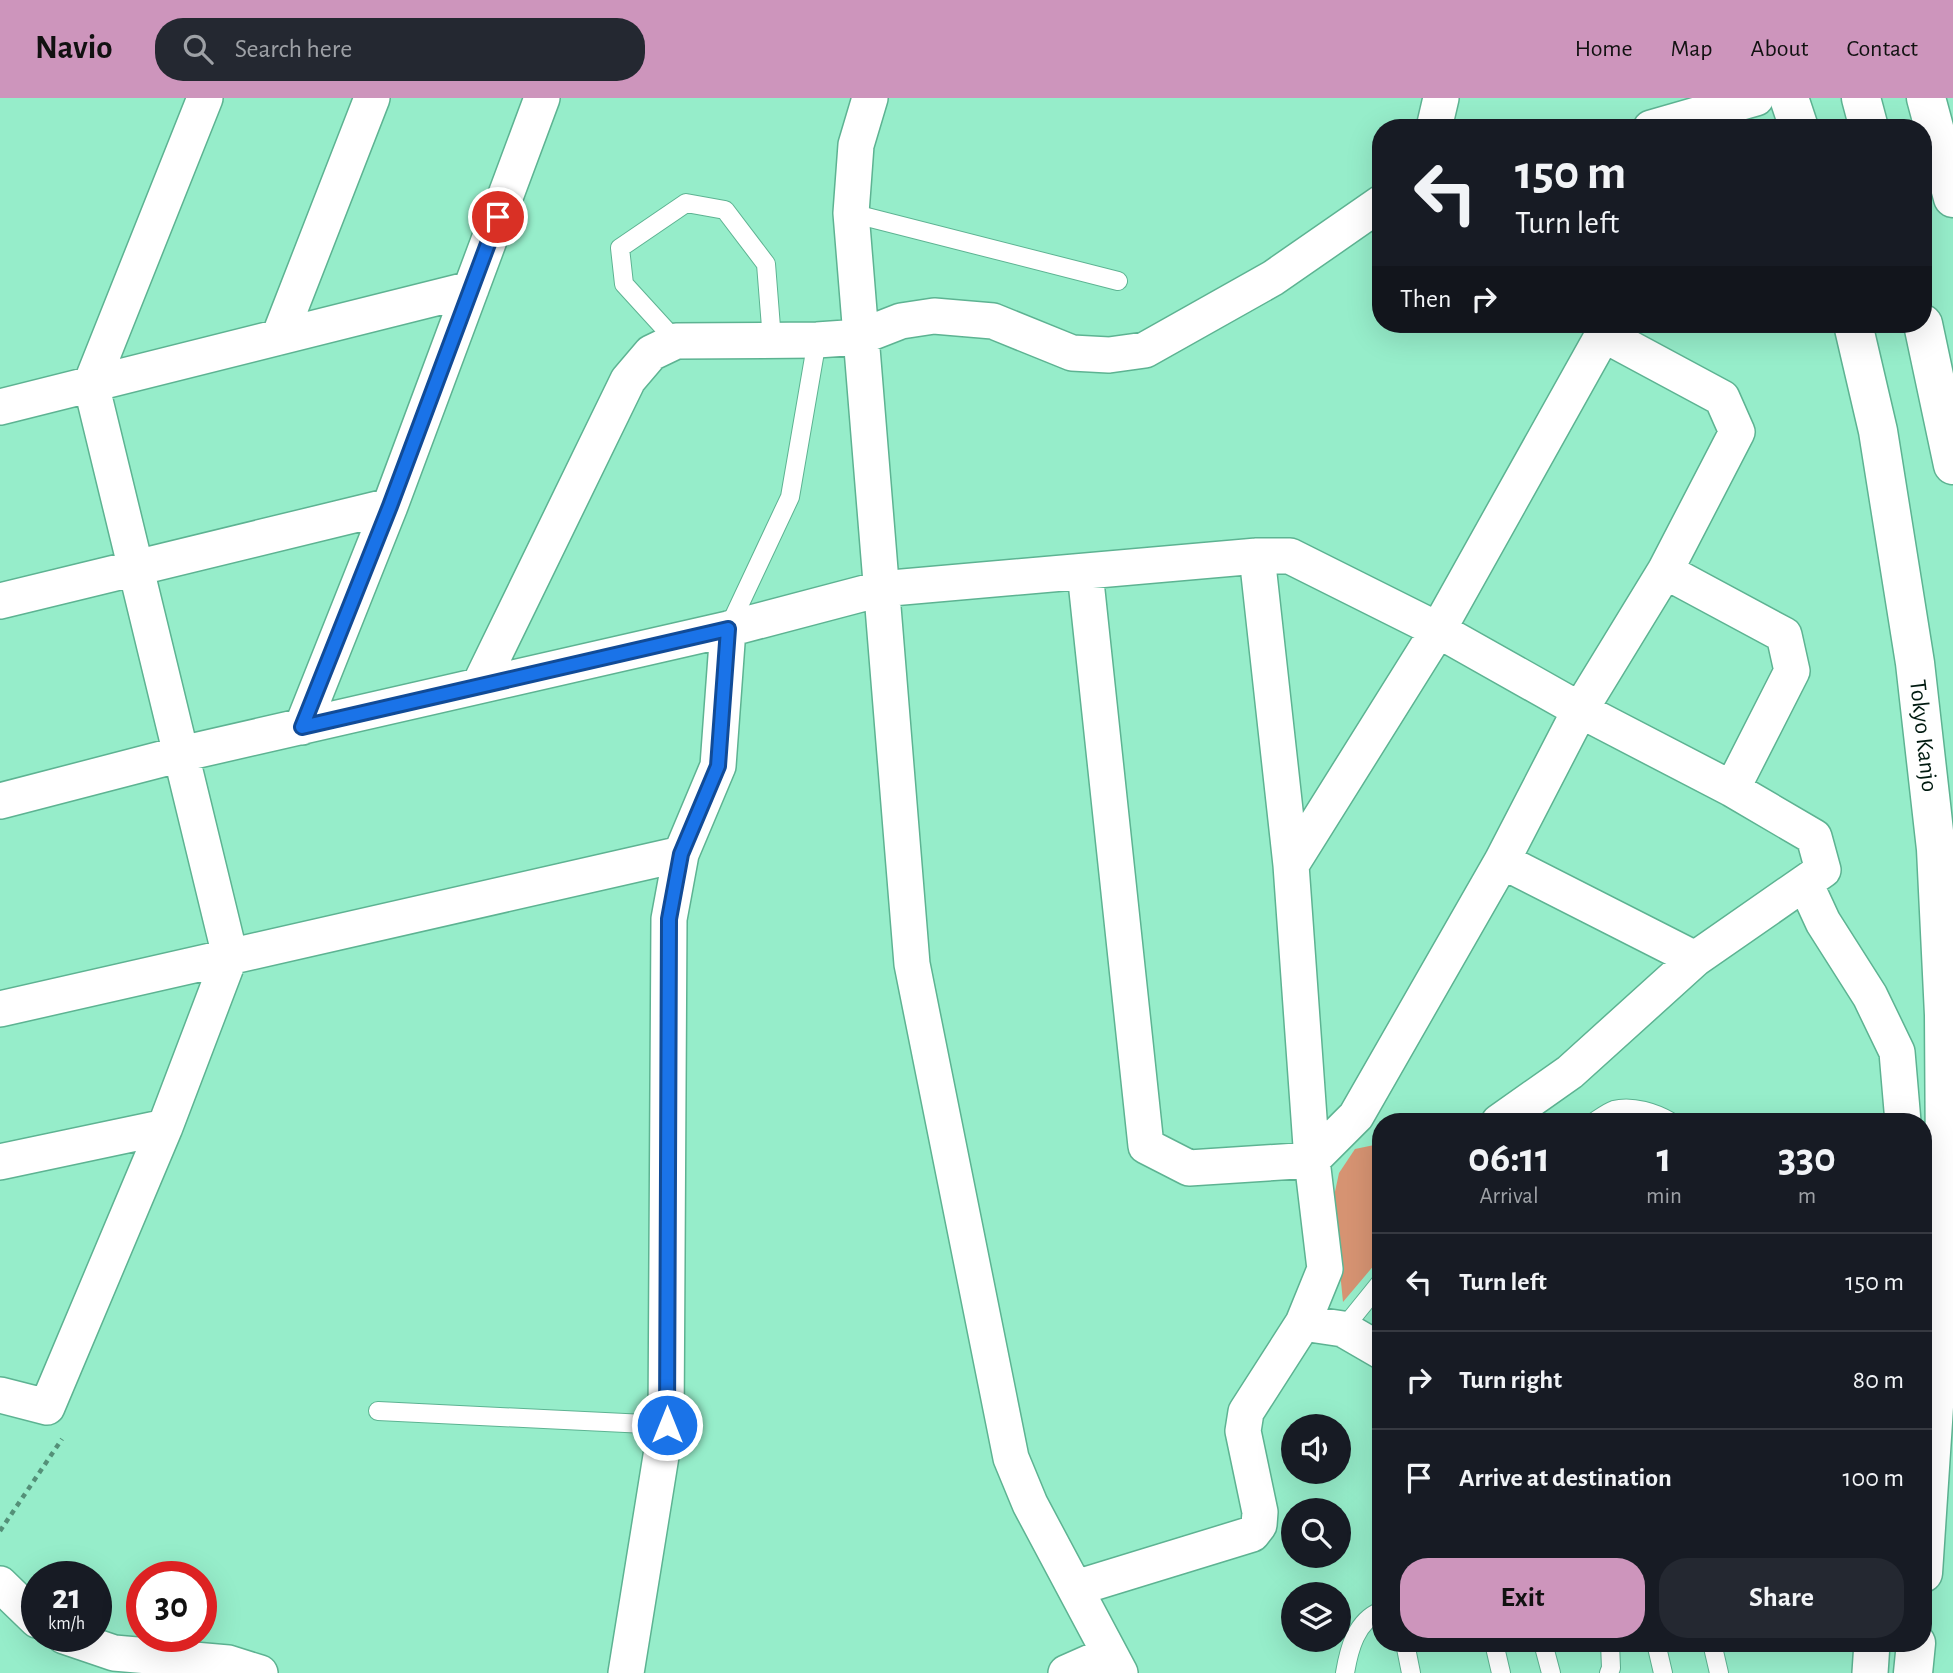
<!DOCTYPE html>
<style>
:root{--surface:#171b24;--page:#242831;--text:#f1f3f6;--muted:#9ea1a6;--line:#363941;--accent:#cd95bc}
body{margin:0;font-family:"Alegreya Sans",sans-serif;background:var(--page);color:var(--text);height:100vh;display:flex;flex-direction:column;font-size:26px;white-space:nowrap}
*{box-sizing:border-box;margin:0}
p{font-size:23px;color:var(--muted)}
.icon{flex:none;width:38px;height:38px;fill:none;stroke:currentColor;stroke-width:2;stroke-linecap:round;stroke-linejoin:round}
.map{position:relative;flex:1;overflow:hidden}
.sheet{position:absolute;left:1372px;top:1015px;width:560px;height:539px;display:flex;flex-direction:column;background:var(--surface);border-radius:28px;box-shadow:0 7px 28px #0002}
.sheet>*{flex:none}
.banner{position:absolute;left:1372px;top:21px;width:560px;height:214px;border-radius:28px;box-shadow:0 7px 28px #0002;background:#171b24;color:var(--text);overflow:hidden}
.buttons{position:absolute;left:1281px;top:1316px;display:grid;gap:14px}
.buttons a{display:grid;place-items:center;width:70px;height:70px;border-radius:50%;background:var(--surface);box-shadow:0 7px 28px #0002;font-size:35px}
.speed{position:absolute;left:21px;top:1463px;display:flex;gap:14px;font-size:35px;font-weight:700;text-align:center}
.speed>*{display:grid;place-content:center;width:91px;height:91px;border-radius:50%;background:var(--surface);box-shadow:0 7px 28px #0002;line-height:1}
.speed small{font-size:18px;font-weight:400}
.speed .limit{border:10px solid #d22;background:#fff;color:#111}
.pin{position:absolute;display:grid;place-items:center;width:60px;height:60px;color:#fff;margin:-30px;border:4px solid #fff;border-radius:50%;box-shadow:0 2px 7px #0007}
.me{position:absolute;width:77px;margin:-38px;rotate:0deg;stroke-linejoin:round;filter:drop-shadow(0 0 5px #0008)}
.turn{display:flex;align-items:center;gap:24px;height:147px;padding:0 28px;font-size:32px}
.turn .icon{width:91px;height:91px;stroke-width:2.5}
.turn b{display:block;font-size:49px;line-height:60px}
.then{display:flex;align-items:center;height:66px;padding:0 28px;background:#0003;gap:14px;font-size:26px}
.eta{display:flex;justify-content:space-evenly;align-items:center;height:119px;text-align:center}
.eta b{font-size:42px;font-weight:600;line-height:49px}
.primary-button{display:flex;gap:14px;margin-top:auto;padding:14px 28px}
.primary-button a{flex:1;height:80px;border-radius:28px;background:var(--accent);color:#111;font-size:28px;font-weight:600;line-height:80px;text-align:center}
.primary-button a+a{background:var(--page);color:var(--text)}
ul{padding:0;list-style:none}
li{display:flex;align-items:center;gap:21px;height:98px;padding:0 28px;border-top:2px solid var(--line)}
li div{flex:1}
li b{display:block;font-size:26px}
li em{font-style:normal}
header{display:flex;align-items:center;gap:42px;box-sizing:border-box;height:98px;padding:0 35px;background:var(--accent);color:#111}
header strong{font-size:33px}
nav{display:flex;gap:38px;margin-inline-start:auto;font-size:24px}
.search{width:490px;height:63px;background:var(--page);display:flex;align-items:center;gap:18px;box-sizing:border-box;padding:0 24px;border-radius:28px;color:var(--muted);font-size:26px}
.map>svg:first-child{display:block}
</style>
<header>
<strong>Navio</strong>
<div class="search"><svg class="icon" aria-label="search" viewBox="0 0 24 24"><circle cx="10" cy="10" r="6"/><path d="M15 15l6 6"/></svg>Search here</div>
<nav><a>Home</a><a>Map</a><a>About</a><a>Contact</a></nav>
</header>
<div class="map">
<svg width="1953" height="1575" viewBox="0 0 1953 1575">
<rect width="100%" height="100%" fill="#96edca"/>
<path fill="#d69372" d="M1379 1046 1381 1159 1343 1204 1333 1103 1339 1075 1355 1051Z"/>
<g fill="none" stroke-linecap="round" stroke-linejoin="round">
<g stroke="#5db392" stroke-width="20">
<path id="lane" d="M851 115 1118 183
M676 243 624 186 620 150 686 105 725 112 766 166 772 242
M728 531 790 399 817 242
M1594 1024C1600 1020 1608 1014 1614 1012 1632 1007 1656 1015 1671 1024
M1343 1231 1381 1184
M378 1313 666 1327
M1405 1545 1411 1575
M1494 1545 1501 1575
M1543 1545 1551 1575
M1656 1545 1663 1575
M1712 1545 1719 1575
M1345 1575C1349 1551 1356 1523 1381 1513
M1609 1575 1611 1570 1610 1545"/>
</g>
<g stroke="#5db392" stroke-width="38">
<path id="street" d="M870 0 856 47 851 115 912 866 1011 1360 1030 1406 1120 1575
M1434 30 1441 0
M1651 30 1756 0
M279 239 372 0
M0 309 471 191
M1665 473 1784 537 1792 573 1732 691
M1085 474 1146 1048 1189 1070 1312 1062 1356 1018 1502 763 1580 612 1665 473 1737 334 1722 300 1603 236
M0 503 390 408
M480 586 628 282 651 255 676 243 817 242 860 239 901 223 934 218 993 223 1072 255 1109 257 1145 252 1273 180 1381 105
M302 629 390 408 542 0
M0 703 181 656 728 531 880 491 1257 458H1290L1438 532 1580 612 1732 691 1814 739 1823 772 1695 861 1570 974 1499 1024
M1502 763 1695 861
M1291 767 1438 532 1609 226
M1805 785 1823 824 1870 898 1897 954 1903 1024
M0 911 681 756
M0 1064 165 1029
M1303 1225 1343 1231 1381 1253
M0 1297 47 1309 165 1029 230 858 91 286 205 0
M0 1486 37 1522
M1076 1490 1252 1436 1259 1427 1260 1414 1243 1333 1246 1314 1303 1225 1325 1171 1312 1062 1291 767 1257 458
M64 1538 114 1555 228 1565 260 1575
M626 1575 666 1327 669 821 681 756 718 668 728 531
M1066 1575 1109 1556
M1870 1575 1872 1545"/>
</g>
<g stroke="#5db392" stroke-width="41">
<g id="highway">
<path d="M1789 0 1799 30"/>
<path d="M1861 0 1869 30"/>
<path d="M1926 0 1953 100"/>
<path id="s1" d="M1853 226 1878 333 1915 565 1936 751 1944 917 1945 1070 1938 1248 1923 1475"/>
<path d="M1923 226 1953 367"/>
<path d="M1913 1575 1916 1545"/>
</g>
</g>
<path stroke="#549078" stroke-width="4.5" stroke-dasharray="5 5" stroke-linecap="butt" d="M0 1433 62 1341"/>
<use href="#lane" stroke="#fff" stroke-width="18"/>
<use href="#street" stroke="#fff" stroke-width="35"/>
<use href="#highway" stroke="#fff" stroke-width="38"/>
</g>
<g fill="none" stroke-linecap="round" stroke-linejoin="round">
<g stroke="#114b97" stroke-width="18">
<path id="route" d="M498 119 390 408 302 629 728 531 718 668 681 756 669 821 667 1327"/>
</g>
<use href="#route" stroke="#1a73e8" stroke-width="12"/>
</g>
<g text-anchor="middle" dominant-baseline="central" stroke-width="7" stroke-linejoin="round" paint-order="stroke">
<g font-size="24" fill="#001a10" stroke="#a3fad7">
<text stroke="none"><textPath href="#s1" startOffset="418">Tokyo Kanjo</textPath></text>
</g>
</g>
</svg>
<div class="buttons">
<a><svg class="icon" aria-label="sound" viewBox="0 0 24 24"><path d="M4 9h4l5-4v14l-5-4H4zM17 9q2 3 0 6"/></svg></a>
<a><svg class="icon" aria-label="search" viewBox="0 0 24 24"><circle cx="10" cy="10" r="6"/><path d="M15 15l6 6"/></svg></a>
<a><svg class="icon" aria-label="layers" viewBox="0 0 24 24"><path d="M12 4l9 5-9 5-9-5zM3 14l9 5 9-5"/></svg></a>
</div>
<div class="speed"><div>21<small>km/h</small></div><div class="limit">30</div></div>
<div class="pin" style="left:498px;top:119px;background:#d93025"><svg class="icon" aria-label="arrive" viewBox="0 0 24 24"><path d="M6 21V4h12l-3 4 3 4H6"/></svg></div>
<svg class="me" style="left:667px;top:1327px" viewBox="-20 -20 40 40"><circle r="17" fill="#1a73e8" stroke="#fff" stroke-width="3"/><path d="M0-11L8 9 0 5-8 9z" fill="#fff"/></svg>
<div class="banner">
<div class="turn"><svg class="icon" aria-label="left" viewBox="0 0 24 24"><path d="M17 20v-9H6M10 6l-5 5 5 5"/></svg><div><b>150 m</b>Turn left</div></div>
<div class="then">Then<svg class="icon" aria-label="right" viewBox="0 0 24 24"><path d="M7 20v-9h11M14 6l5 5-5 5"/></svg></div>
</div>
<section class="sheet">
<div class="eta">
<div><b>06:11</b><p>Arrival</p></div>
<div><b>1</b><p>min</p></div>
<div><b>330</b><p>m</p></div>
</div>
<ul>
<li><svg class="icon" aria-label="left" viewBox="0 0 24 24"><path d="M17 20v-9H6M10 6l-5 5 5 5"/></svg><div><b>Turn left</b></div><em>150 m</em></li>
<li><svg class="icon" aria-label="right" viewBox="0 0 24 24"><path d="M7 20v-9h11M14 6l5 5-5 5"/></svg><div><b>Turn right</b></div><em>80 m</em></li>
<li><svg class="icon" aria-label="arrive" viewBox="0 0 24 24"><path d="M6 21V4h12l-3 4 3 4H6"/></svg><div><b>Arrive at destination</b></div><em>100 m</em></li>
</ul>
<div class="primary-button"><a>Exit</a><a>Share</a></div>
</section>
</div>
